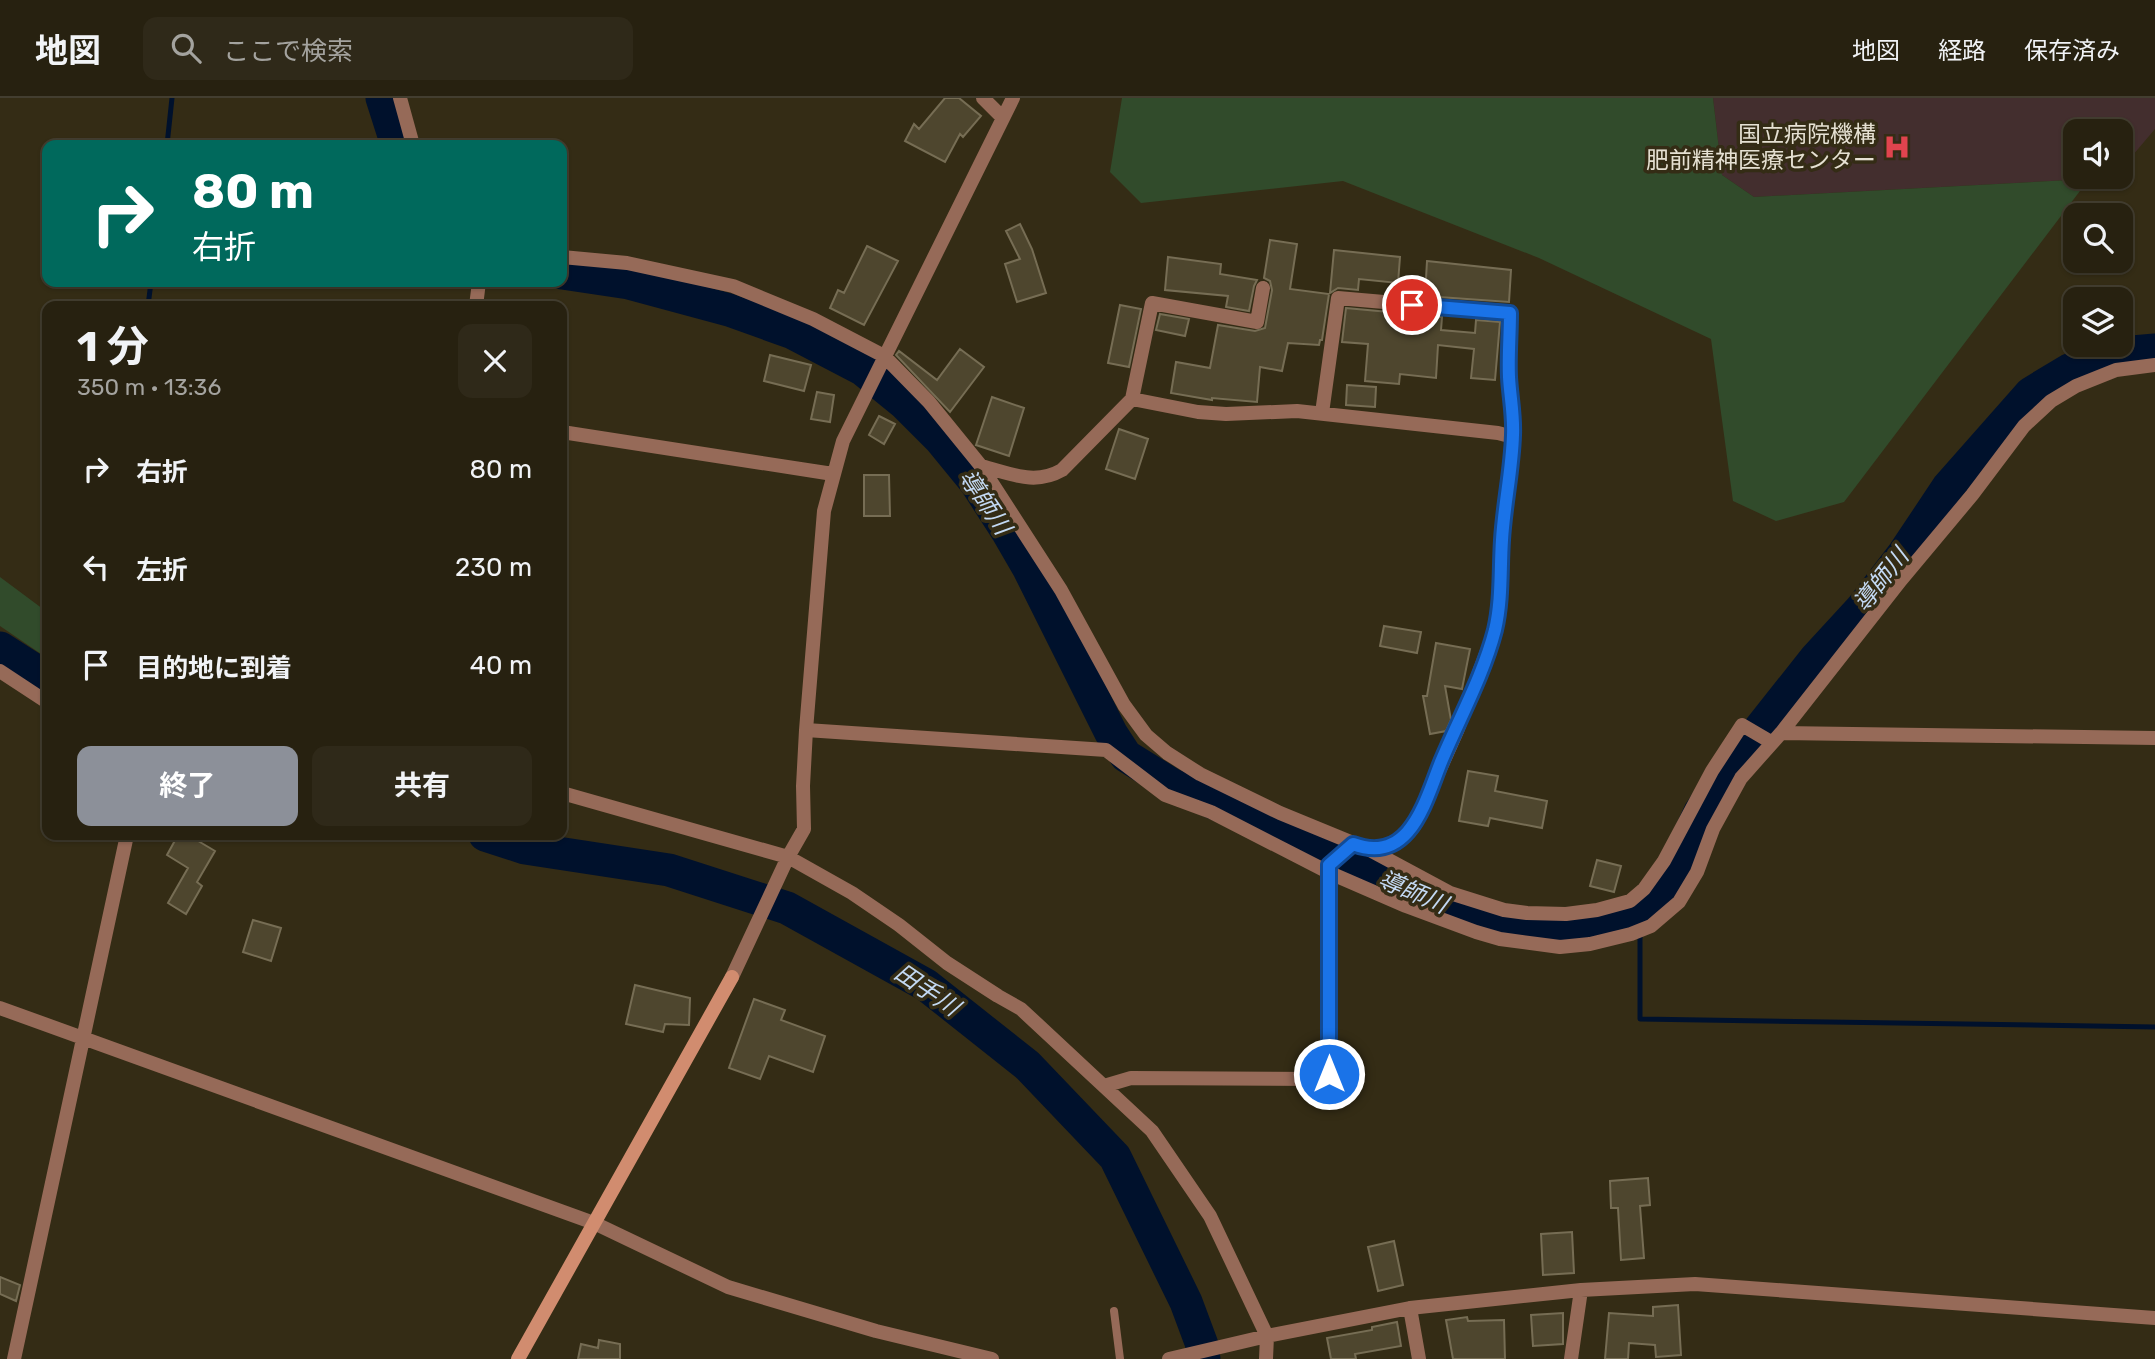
<!DOCTYPE html>
<html lang="ja">
<meta charset="utf-8">
<style>
:root{--surface:#272110;--page:#2f2919;--text:#f1f3f6;--muted:#a4a39f;--line:#433e30;--accent:#8c9099}
body{margin:0;font-family:Rubik,"Noto Sans JP",sans-serif;background:var(--page);color:var(--text);height:100vh;display:flex;flex-direction:column;font-size:26px;white-space:nowrap}
*{box-sizing:border-box;margin:0}
p{font-size:23px;color:var(--muted)}
.icon{flex:none;width:38px;height:38px;fill:none;stroke:currentColor;stroke-width:2;stroke-linecap:round;stroke-linejoin:round}
.map{position:relative;flex:1;overflow:hidden}
.details{position:absolute;left:42px;top:203px;width:525px;height:539px;display:flex;flex-direction:column;background:var(--surface);border-radius:14px;box-shadow:0 2px 5px #0004,0 0 0 2px var(--line)}
.details>*{flex:none}
.hud{position:absolute;left:42px;top:42px;width:525px;height:147px;border-radius:14px;box-shadow:0 2px 5px #0004,0 0 0 2px var(--line);background:#00695c;color:#fff;overflow:hidden}
.fabs{position:absolute;left:2063px;top:21px;display:grid;gap:14px}
.fabs a{display:grid;place-items:center;width:70px;height:70px;border-radius:14px;background:var(--surface);box-shadow:0 2px 5px #0004,0 0 0 2px var(--line);font-size:35px}
.pin{position:absolute;display:grid;place-items:center;width:60px;height:60px;color:#fff;margin:-30px;border:4px solid #fff;border-radius:50%;box-shadow:0 2px 7px #0007}
.me{position:absolute;width:77px;margin:-38px;rotate:0deg;stroke-linejoin:round;filter:drop-shadow(0 0 5px #0008)}
.turn{display:flex;align-items:center;gap:24px;height:147px;padding:0 35px;font-size:32px}
.turn .icon{width:91px;height:91px;stroke-width:2.5}
.turn b{display:block;font-size:49px;line-height:60px}
.round{display:grid;place-items:center;flex:none;width:74px;height:74px;border-radius:14px;background:var(--page)}
.head{display:flex;align-items:center;justify-content:space-between;height:119px;padding:0 35px}
h1{font-size:42px;font-weight:700;line-height:52px}
.button{display:flex;gap:14px;margin-top:auto;padding:14px 35px}
.button a{flex:1;height:80px;border-radius:14px;background:var(--accent);color:#fff;font-size:28px;font-weight:700;line-height:80px;text-align:center}
.button a+a{background:var(--page);color:var(--text)}
ul{padding:0;list-style:none}
li{display:flex;align-items:center;gap:21px;height:98px;padding:0 35px}
li div{flex:1}
li b{display:block;font-size:26px}
li em{font-style:normal}
header{display:flex;align-items:center;gap:42px;box-sizing:border-box;height:98px;padding:0 35px;background:var(--surface);border-bottom:2px solid var(--line)}
header strong{font-size:33px}
nav{display:flex;gap:38px;margin-inline-start:auto;font-size:24px}
.search{width:490px;height:63px;background:var(--page);display:flex;align-items:center;gap:18px;box-sizing:border-box;padding:0 24px;border-radius:14px;color:var(--muted);font-size:26px}
.map>svg:first-child{display:block}
</style>
<header>
<strong>地図</strong>
<div class="search"><svg class="icon" aria-label="search" viewBox="0 0 24 24"><circle cx="10" cy="10" r="6"/><path d="M15 15l6 6"/></svg>ここで検索</div>
<nav><a>地図</a><a>経路</a><a>保存済み</a></nav>
</header>
<div class="map">
<svg width="2155" height="1261" viewBox="0 0 2155 1261">
<rect width="100%" height="100%" fill="#342c15"/>
<path fill="#432e2e" d="M1713 0H2155V31L2127 64 2121 67V33H2076V79H2094L2089 81 1754 99 1722 77Z"/>
<path fill="#314b2b" d="M1122 0H1713L1722 77 1754 99 2089 81 1844 404 1776 423 1733 403 1711 241 1539 160 1343 83 1141 105 1110 74Z
M0 479 47 514V560L0 528Z"/>
<g fill="none" stroke-linecap="round" stroke-linejoin="round">
<path stroke="#00112c" stroke-width="5" d="M167 47 172 0
M148 208 151 184
M1640 815V921L2155 929"/>
<path stroke="#00112c" stroke-width="33" d="M382 0 397 47
M562 175 629 185 729 212 793 235 862 271 905 306 940 341 976 385 1007 433 1029 471 1111 635 1126 658 1171 686 1293 740 1350 768 1398 785 1466 817 1510 832 1547 836 1575 837 1603 830 1640 815 1669 781 1700 714 1735 662 1815 561 1861 511 1904 455 1948 389 2031 295 2069 272 2109 256 2155 252
M0 550 47 580
M485 737 525 750 669 772 787 810 926 887 1027 967 1115 1059 1186 1204 1202 1247 1204 1261"/>
</g>
<path fill="#4e462e" stroke="#766d54" stroke-width="2" d="M945 0H959L981 18 963 39 960 36 945 64 905 43 914 26 919 31Z
M1020 126 1032 151 1046 195 1017 204 1005 166 1020 161 1006 133Z
M1270 142 1297 146 1290 191 1329 196 1322 242H1320L1319 247 1288 245 1282 273 1260 269 1257 304 1212 300V302L1171 295 1176 264 1210 270 1218 227 1255 233 1265 230 1272 192 1270 183 1264 180Z
M867 148 898 163 864 227 830 210 838 192 844 195Z
M1334 152 1400 159 1398 185 1359 181 1358 192 1338 190 1330 195Z
M1168 159 1221 166 1220 176 1257 182 1254 188 1249 213 1226 209 1228 198 1165 192Z
M1427 163 1511 172 1509 204 1425 198Z
M1120 207 1141 211 1129 269 1108 265Z
M1346 210 1442 219 1441 232 1475 235 1476 222 1500 224 1495 282 1471 280 1474 251 1438 247 1436 280 1400 276 1399 286 1365 283 1368 246 1342 244Z
M1160 216 1189 221 1185 238 1156 232Z
M960 251 984 269 950 314 896 257 899 253 937 282Z
M770 257 811 267 804 293 764 283Z
M1347 287 1376 289 1375 309 1346 307Z
M817 294 834 297 830 324 811 321Z
M992 299 1024 310 1009 358 976 347Z
M879 318 895 326 884 346 869 337Z
M1119 331 1148 341 1135 381 1106 371Z
M864 377H889L890 418H864Z
M1384 528 1421 534 1417 555 1380 548Z
M1436 545 1470 551 1462 591 1445 588 1451 622 1446 633 1430 636 1423 598H1427Z
M1468 673 1498 678 1495 693 1547 703 1542 730 1490 720 1488 728 1459 723Z
M178 737H188L215 753 197 784 202 788 186 816 168 805 188 770 167 757Z
M1597 762 1621 768 1614 794 1590 788Z
M253 822 281 830 271 863 243 854Z
M635 887 690 900 689 927 665 926 663 934 626 926Z
M754 901 785 912 781 922 825 938 813 974 769 958 760 981 729 970Z
M1648 1080 1650 1107 1640 1108 1644 1160 1621 1162 1618 1110H1611L1610 1083Z
M1572 1134 1574 1175 1543 1177 1541 1136Z
M1394 1143 1403 1187 1378 1193 1368 1149Z
M0 1179 20 1187 16 1203 0 1196Z
M1678 1207 1681 1257 1656 1259 1655 1247 1629 1245 1628 1261H1605L1609 1215 1653 1218V1209Z
M1563 1215V1246L1533 1248 1531 1217Z
M1467 1219 1468 1223 1504 1222 1505 1261H1453L1446 1222Z
M1397 1224 1401 1248 1355 1256 1356 1261H1331L1327 1240 1372 1232V1229Z
M599 1242 620 1246V1261H578L581 1246 598 1250Z"/>
<g fill="none" stroke-linecap="round" stroke-linejoin="round">
<path stroke="#966a58" stroke-width="8" d="M1114 1213 1120 1261"/>
<path stroke="#966a58" stroke-width="14" d="M400 0 413 47
M983 0 1003 20
M562 159 627 165 733 188 813 221 884 258 929 304 981 368 1061 492 1124 607 1146 637 1167 655 1200 676 1280 715 1370 752 1450 795 1504 812 1527 815 1566 816 1597 812 1630 803 1644 791 1664 763 1712 673 1742 627 1771 644
M476 208 479 184
M1132 301 1152 205 1257 224 1263 190
M1322 315 1338 200 1510 215 1509 281 1513 306V339L1502 443 1501 497 1495 532 1457 633 1415 727 1394 745 1370 752
M562 334 833 376
M981 368C1010 375 1034 388 1062 372L1132 301 1198 314 1226 316 1297 313 1498 335 1513 339
M0 573 47 604
M806 632 1106 652 1165 697 1211 714 1330 775 1406 808 1476 834 1500 841 1560 849 1590 846 1631 836 1651 828 1679 804 1697 774 1713 731 1741 680 1781 635 1901 482 1972 397 2024 328 2051 303 2076 288 2116 272 2155 267
M1781 635 2155 640
M562 695 788 759 852 795 899 827 947 865 998 898 1021 911 1152 1033 1210 1118 1267 1238 1266 1261
M732 879 788 759 804 731 803 688 806 632 824 413 843 343 1013 0
M0 910 594 1125 728 1189 876 1233 992 1261
M1104 988 1131 980 1322 981 1329 976V767L1354 746
M1410 1210 1419 1261
M14 1261 127 737
M1169 1261 1267 1238 1410 1210 1581 1192 1695 1186 2155 1220
M1571 1261 1581 1192"/>
<path stroke="#d18c6f" stroke-width="14" d="M518 1261 732 879"/>
</g>
<g fill="none" stroke-linecap="round" stroke-linejoin="round">
<g stroke="#114b97" stroke-width="18">
<path id="route" d="M1329 976V767L1353 746C1410 767 1425 704 1441 664 1459 621 1483 578 1495 532 1502 502 1500 472 1502 442 1504 407 1512 372 1513 337 1514 317 1510 298 1509 279 1508 258 1510 236 1510 215L1412 207"/>
</g>
<use href="#route" stroke="#1a73e8" stroke-width="12"/>
</g>
<defs>
<g id="hospital-bare" transform="scale(2.1)"><path d="M-5-5h3v3.5h4V-5h3V5h-3V1.5h-4V5h-3Z" fill="#e0444e" stroke="#342c15" stroke-width="2.5" paint-order="stroke"/></g>
</defs>
<g fill-rule="evenodd">
<use href="#hospital-bare" x="1897" y="49"/>
</g>
<g text-anchor="middle" dominant-baseline="central" stroke-width="7" stroke-linejoin="round" paint-order="stroke">
<g font-size="23" fill="#e5e0d2" stroke="#342c15" text-anchor="end">
<text x="1876" y="36">国立病院機構<tspan x="1876" dy="26">肥前精神医療センター</tspan></text>
</g>
<g font-size="24" font-style="italic" fill="#c3d9f3" stroke="#342c15">
<text transform="translate(985 404) rotate(56)">導師川</text>
<text transform="translate(1881 482) rotate(-52)">導師川</text>
<text transform="translate(1413 794) rotate(23)">導師川</text>
<text transform="translate(927 892) rotate(34)">田手川</text>
</g>
</g>
</svg>
<div class="fabs">
<a><svg class="icon" aria-label="sound" viewBox="0 0 24 24"><path d="M4 9h4l5-4v14l-5-4H4zM17 9q2 3 0 6"/></svg></a>
<a><svg class="icon" aria-label="search" viewBox="0 0 24 24"><circle cx="10" cy="10" r="6"/><path d="M15 15l6 6"/></svg></a>
<a><svg class="icon" aria-label="layers" viewBox="0 0 24 24"><path d="M12 4l9 5-9 5-9-5zM3 14l9 5 9-5"/></svg></a>
</div>
<div class="pin" style="left:1412px;top:207px;background:#d93025"><svg class="icon" aria-label="arrive" viewBox="0 0 24 24"><path d="M6 21V4h12l-3 4 3 4H6"/></svg></div>
<svg class="me" style="left:1329px;top:976px" viewBox="-20 -20 40 40"><circle r="17" fill="#1a73e8" stroke="#fff" stroke-width="3"/><path d="M0-11L8 9 0 5-8 9z" fill="#fff"/></svg>
<div class="hud">
<div class="turn"><svg class="icon" aria-label="right" viewBox="0 0 24 24"><path d="M7 20v-9h11M14 6l5 5-5 5"/></svg><div><b>80 m</b>右折</div></div>
</div>
<section class="details">
<div class="head"><div><h1>1 分</h1><p>350 m · 13:36</p></div><a class="round"><svg class="icon" aria-label="close" viewBox="0 0 24 24"><path d="M6 6l12 12M18 6L6 18"/></svg></a></div>
<ul>
<li><svg class="icon" aria-label="right" viewBox="0 0 24 24"><path d="M7 20v-9h11M14 6l5 5-5 5"/></svg><div><b>右折</b></div><em>80 m</em></li>
<li><svg class="icon" aria-label="left" viewBox="0 0 24 24"><path d="M17 20v-9H6M10 6l-5 5 5 5"/></svg><div><b>左折</b></div><em>230 m</em></li>
<li><svg class="icon" aria-label="arrive" viewBox="0 0 24 24"><path d="M6 21V4h12l-3 4 3 4H6"/></svg><div><b>目的地に到着</b></div><em>40 m</em></li>
</ul>
<div class="button"><a>終了</a><a>共有</a></div>
</section>
</div>
